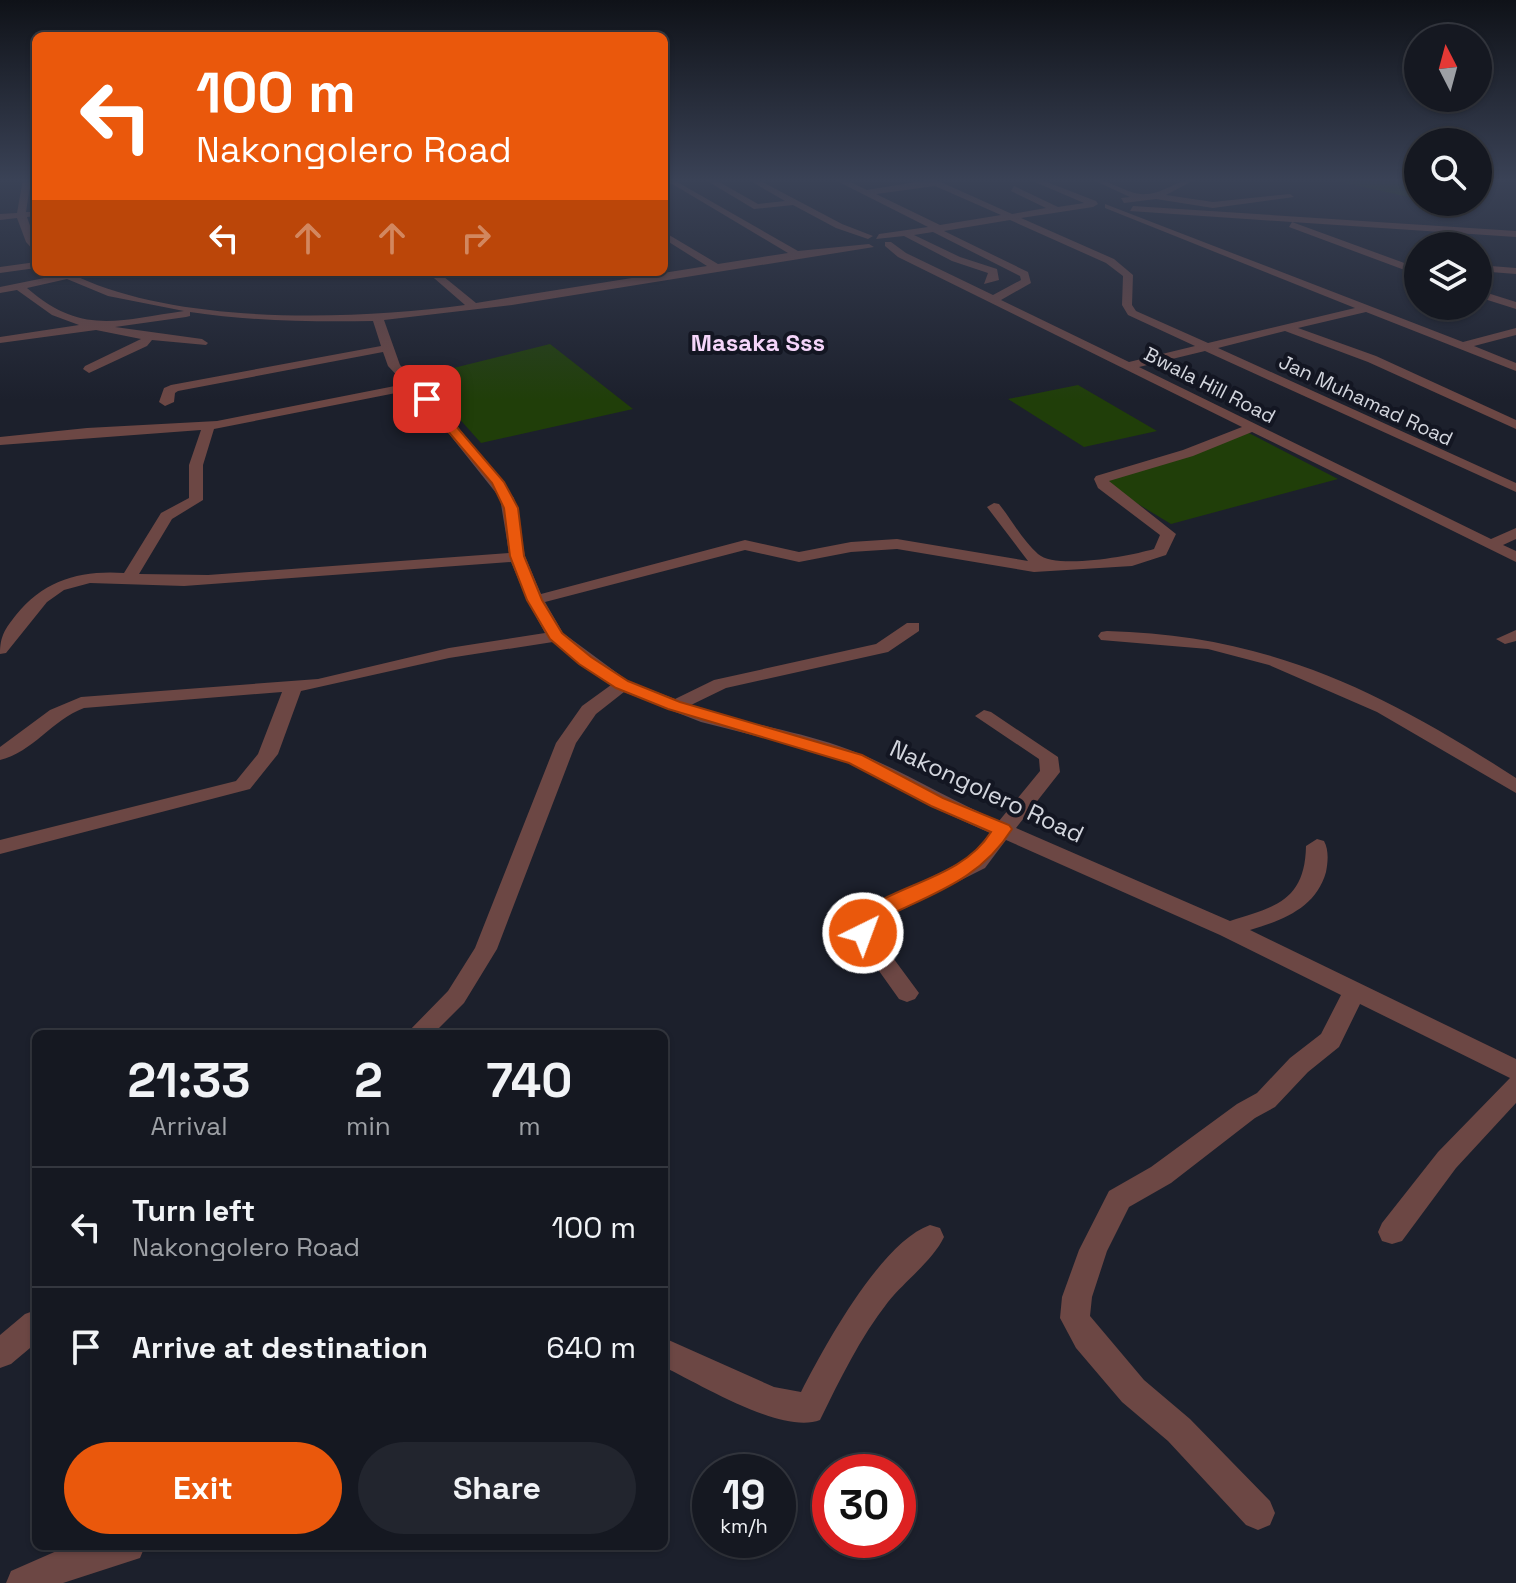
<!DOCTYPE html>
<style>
:root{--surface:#151821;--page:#22252e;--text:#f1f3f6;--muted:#9da0a5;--line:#34373f;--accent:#ea580c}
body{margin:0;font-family:"Space Grotesk",sans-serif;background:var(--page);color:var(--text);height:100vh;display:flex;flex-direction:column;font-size:30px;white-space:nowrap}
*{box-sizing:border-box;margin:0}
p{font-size:26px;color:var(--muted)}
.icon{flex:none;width:44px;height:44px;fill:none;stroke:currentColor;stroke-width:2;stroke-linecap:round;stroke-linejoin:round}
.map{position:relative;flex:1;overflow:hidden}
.sheet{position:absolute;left:32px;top:1030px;width:636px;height:520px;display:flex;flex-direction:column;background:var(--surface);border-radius:12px;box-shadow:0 2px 6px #0004,0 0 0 2px var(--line)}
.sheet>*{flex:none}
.guide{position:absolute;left:32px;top:32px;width:636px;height:244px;border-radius:12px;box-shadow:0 2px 6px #0004,0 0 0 2px var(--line);background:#ea580c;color:#fff;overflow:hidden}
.needle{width:52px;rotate:354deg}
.fabs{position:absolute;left:1404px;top:24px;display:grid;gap:16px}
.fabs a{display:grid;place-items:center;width:88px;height:88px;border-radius:50%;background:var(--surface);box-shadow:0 2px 6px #0004,0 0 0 2px var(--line);font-size:40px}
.speed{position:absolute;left:692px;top:1454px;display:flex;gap:16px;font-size:40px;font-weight:700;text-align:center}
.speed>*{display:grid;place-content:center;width:104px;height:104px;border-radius:50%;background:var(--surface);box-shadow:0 2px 6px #0004,0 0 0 2px var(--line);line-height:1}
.speed small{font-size:20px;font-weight:400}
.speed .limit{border:12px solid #d22;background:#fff;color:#111}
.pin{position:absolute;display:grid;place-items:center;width:68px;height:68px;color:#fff;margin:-34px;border-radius:16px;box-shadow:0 4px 12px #0006}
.me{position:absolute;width:88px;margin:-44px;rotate:42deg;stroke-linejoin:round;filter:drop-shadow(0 0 6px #0008)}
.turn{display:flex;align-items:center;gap:28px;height:168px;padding:0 32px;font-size:36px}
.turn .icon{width:104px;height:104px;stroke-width:2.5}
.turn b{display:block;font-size:56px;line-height:68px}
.lanes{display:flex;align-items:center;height:76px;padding:0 32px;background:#0003;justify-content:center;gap:40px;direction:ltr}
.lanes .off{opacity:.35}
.eta{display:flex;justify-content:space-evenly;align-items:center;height:136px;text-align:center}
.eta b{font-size:48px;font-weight:800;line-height:56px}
.cta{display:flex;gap:16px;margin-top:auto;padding:16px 32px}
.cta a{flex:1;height:92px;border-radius:48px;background:var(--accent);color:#fff;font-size:32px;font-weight:800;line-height:92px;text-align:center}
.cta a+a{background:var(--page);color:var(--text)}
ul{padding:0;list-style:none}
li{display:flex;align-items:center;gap:24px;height:120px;padding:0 32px;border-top:2px solid var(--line)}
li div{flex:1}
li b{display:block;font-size:30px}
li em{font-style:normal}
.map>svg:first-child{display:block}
</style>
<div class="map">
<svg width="1516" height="1583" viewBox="0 0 1516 1583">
<rect width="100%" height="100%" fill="#1c202c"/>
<path fill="#203e09" d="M1328 179H1407L1418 183V199Z
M550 344 633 409 481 443 421 376Z
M1078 385 1157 431 1084 447 1008 399Z
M1245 431 1338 479 1171 524 1100 481Z"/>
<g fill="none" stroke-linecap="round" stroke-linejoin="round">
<path fill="#6c4744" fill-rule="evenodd" d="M23 179H31L26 212H36V216L27 217 36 243V253L26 242 17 218 0 220V214L17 213Z
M664 179H672L798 251 869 244 874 247 512 305 384 320 400 365 444 409 514 498 525 556 541 594 745 540 799 552 851 542 897 539 1028 561 987 507 994 503 999 504C1011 519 1023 541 1038 554 1056 570 1130 556 1154 549L1160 535 1098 488 1094 479 1096 476 1183 450 1242 427 898 257 885 246V242H891L906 253 993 295 1021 280 1020 276 933 232 914 235 960 257 997 269 999 280 984 284 988 273 952 261 904 236 876 239 879 234 928 227 833 179H844L867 190 934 179 1012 214 1046 208 1011 191 1014 186 1058 207 1084 203 1028 179H1039L1096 201 1098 204 1093 207 1021 218 1114 259 1133 275 1132 305 1136 311 1208 343 1355 308 1105 208V204L1463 342 1516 328V335L1474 346 1516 363V371L1366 312 1298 328 1376 356 1516 420V429L1368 362 1285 331 1218 348 1516 483V492L1205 351 1139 367 1491 539 1516 528V539L1503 545 1516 551V562L1252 432 1193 456 1109 481 1176 534 1166 555 1132 566 1034 572 897 549 851 552 799 562 745 550 545 602 563 633 628 681 675 699 714 680 876 644 907 623H919V631L888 652 726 688 691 705C739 723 790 729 839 746 894 765 945 798 999 821L1040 771 1039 759 975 716 984 710 991 712 1058 757 1060 772 1016 828 1230 921C1276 907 1305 900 1306 846L1317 839 1324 841C1329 850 1328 862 1326 872 1316 908 1283 920 1250 930L1516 1059V1103L1456 1168 1402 1241 1392 1244 1382 1241 1378 1232 1382 1223 1438 1152 1510 1078 1360 1004 1339 1047 1308 1072 1275 1107 1255 1118 1171 1183 1129 1207 1107 1251 1092 1297 1090 1316 1144 1380 1190 1419 1270 1501 1275 1513 1270 1525 1258 1530 1246 1525 1168 1441 1122 1402 1076 1348 1060 1318 1062 1297 1079 1250 1109 1191 1151 1167 1237 1104 1257 1093 1290 1058 1321 1034 1341 995 1220 935 1006 840 985 868 876 923 874 932 919 993 915 999 907 1002 899 999 852 933 858 914 969 858 990 833 930 806 870 772 823 753 701 722 624 692 596 714 576 743 497 949 464 1003 433 1034H406L448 991 475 948 556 743 582 706 611 685 553 642 449 658 301 691 278 754 250 789 0 854V840L236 781 258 754 282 692 84 708C52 720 33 752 0 760V747L50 710 81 697 318 679 449 648 545 633 527 600 511 562 184 586 90 583 64 590 47 602 6 653 0 654C0 636 5 629 16 615 44 580 81 570 124 573L161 513 189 498V465L201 430 0 445V437L87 428 217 421 405 384 388 366 383 352 178 391 175 393 174 402 165 406 159 402 164 388 171 385 381 346 373 321C311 322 251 321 190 312V316L186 317 115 327 202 339 208 343 206 345 152 340 147 346 89 373 83 369 85 366 141 339 96 330 0 343V337L79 325 52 315 17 290 0 293V287L59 275 57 272H82L78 277C183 325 353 320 465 305L427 272H438L476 303 707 266 664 239V232L718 264 788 253ZM935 186 1001 215 940 225 876 194ZM1010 220 1106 263 1123 276 1122 305 1128 315 1195 346 1129 362 1001 300 1031 283 1028 272 944 231ZM67 279 108 296 184 311C119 320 82 336 27 288ZM411 390 434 415 500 498 509 553 208 575 139 574 172 519 203 500V465L214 429Z
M704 179H714L758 204 785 201 747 179H757L842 224 873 236 868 239 836 228 793 205 754 209Z
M1091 179C1111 179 1128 196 1147 194 1165 193 1178 179 1196 179L1166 195 1213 202 1290 194 1294 197 1213 208 1156 199 1124 203 1121 198 1130 197Z
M1133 206 1516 231V237L1292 222 1418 268V275L1289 227 1292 222 1130 211Z
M36 262V268L0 273V267Z
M1478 265 1516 268V274L1478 271Z
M1478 290 1516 302V309L1478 297Z
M1516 630V641L1505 644 1496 639Z
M1107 631C1269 635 1382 691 1516 778V793L1377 712 1269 665 1208 649 1101 640 1098 636 1101 632Z
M930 1225 940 1228 944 1237C934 1259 904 1282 888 1302 860 1338 840 1379 820 1420 782 1435 700 1384 664 1367V1338L774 1387 801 1392C824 1347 881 1242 930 1225Z
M36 1310V1343L11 1364 0 1368V1335L25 1314Z
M68 1546H145L140 1558 63 1583H6L11 1571Z"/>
</g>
<linearGradient id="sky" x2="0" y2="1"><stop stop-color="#0f1218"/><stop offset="0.45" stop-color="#3a4256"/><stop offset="1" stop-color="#3a4256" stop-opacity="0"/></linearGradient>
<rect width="1516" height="400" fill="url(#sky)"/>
<path fill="#ea580c" stroke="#983908" stroke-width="2" d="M423 397H431L504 482 518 508 524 556 542 600 562 633 591 657 628 681 680 702 862 755 943 798 1009 825 1012 829C980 880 933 893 881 919L873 926 871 938H856L853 924C878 885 959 884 991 832L931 806 849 763 668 709 616 688 579 664 550 639 527 600 510 556 504 508 492 483 423 402Z"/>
<g text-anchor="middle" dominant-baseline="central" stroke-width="8" stroke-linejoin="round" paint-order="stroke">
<g font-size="20" fill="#d3d6de" stroke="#131622">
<text transform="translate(1210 385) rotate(27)">Bwala Hill Road</text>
<text transform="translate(1366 400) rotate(25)">Jan Muhamad Road</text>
</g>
<g font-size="24" font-weight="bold" fill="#f5d5fa" stroke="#131622">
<text x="758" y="342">Masaka Sss</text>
</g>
<g font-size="24" fill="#d3d6de" stroke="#131622">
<text transform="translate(987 791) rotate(25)">Nakongolero Road</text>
</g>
</g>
</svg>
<div class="fabs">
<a><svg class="needle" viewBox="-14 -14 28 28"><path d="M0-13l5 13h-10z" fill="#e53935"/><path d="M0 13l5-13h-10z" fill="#9da0a5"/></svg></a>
<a><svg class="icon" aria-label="search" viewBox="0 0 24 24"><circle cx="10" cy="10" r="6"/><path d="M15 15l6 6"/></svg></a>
<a><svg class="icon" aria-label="layers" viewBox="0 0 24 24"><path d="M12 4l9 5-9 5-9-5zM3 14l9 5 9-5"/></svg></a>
</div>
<div class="speed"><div>19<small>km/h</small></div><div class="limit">30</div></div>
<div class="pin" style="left:427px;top:399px;background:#d93025"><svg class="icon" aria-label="arrive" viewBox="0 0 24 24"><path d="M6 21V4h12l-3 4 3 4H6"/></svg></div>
<svg class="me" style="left:863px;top:933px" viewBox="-20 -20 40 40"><circle r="17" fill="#ea580c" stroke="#fff" stroke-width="3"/><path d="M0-11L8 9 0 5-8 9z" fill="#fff"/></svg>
<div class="guide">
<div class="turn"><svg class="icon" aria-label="left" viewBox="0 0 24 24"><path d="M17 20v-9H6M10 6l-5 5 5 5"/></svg><div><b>100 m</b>Nakongolero Road</div></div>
<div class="lanes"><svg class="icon" aria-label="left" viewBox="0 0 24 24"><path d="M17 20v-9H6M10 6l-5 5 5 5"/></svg><svg class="icon off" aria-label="ahead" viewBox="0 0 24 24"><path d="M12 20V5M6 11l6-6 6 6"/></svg><svg class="icon off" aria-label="ahead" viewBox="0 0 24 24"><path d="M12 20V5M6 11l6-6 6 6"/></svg><svg class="icon off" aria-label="right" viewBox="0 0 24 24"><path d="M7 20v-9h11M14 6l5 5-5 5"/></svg></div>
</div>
<section class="sheet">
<div class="eta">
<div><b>21:33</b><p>Arrival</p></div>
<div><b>2</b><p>min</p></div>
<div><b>740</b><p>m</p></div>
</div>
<ul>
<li><svg class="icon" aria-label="left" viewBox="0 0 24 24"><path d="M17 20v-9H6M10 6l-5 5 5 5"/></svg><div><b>Turn left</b><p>Nakongolero Road</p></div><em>100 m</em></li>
<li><svg class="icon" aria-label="arrive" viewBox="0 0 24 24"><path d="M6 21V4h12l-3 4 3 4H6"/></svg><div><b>Arrive at destination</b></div><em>640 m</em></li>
</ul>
<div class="cta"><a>Exit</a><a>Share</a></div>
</section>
</div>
